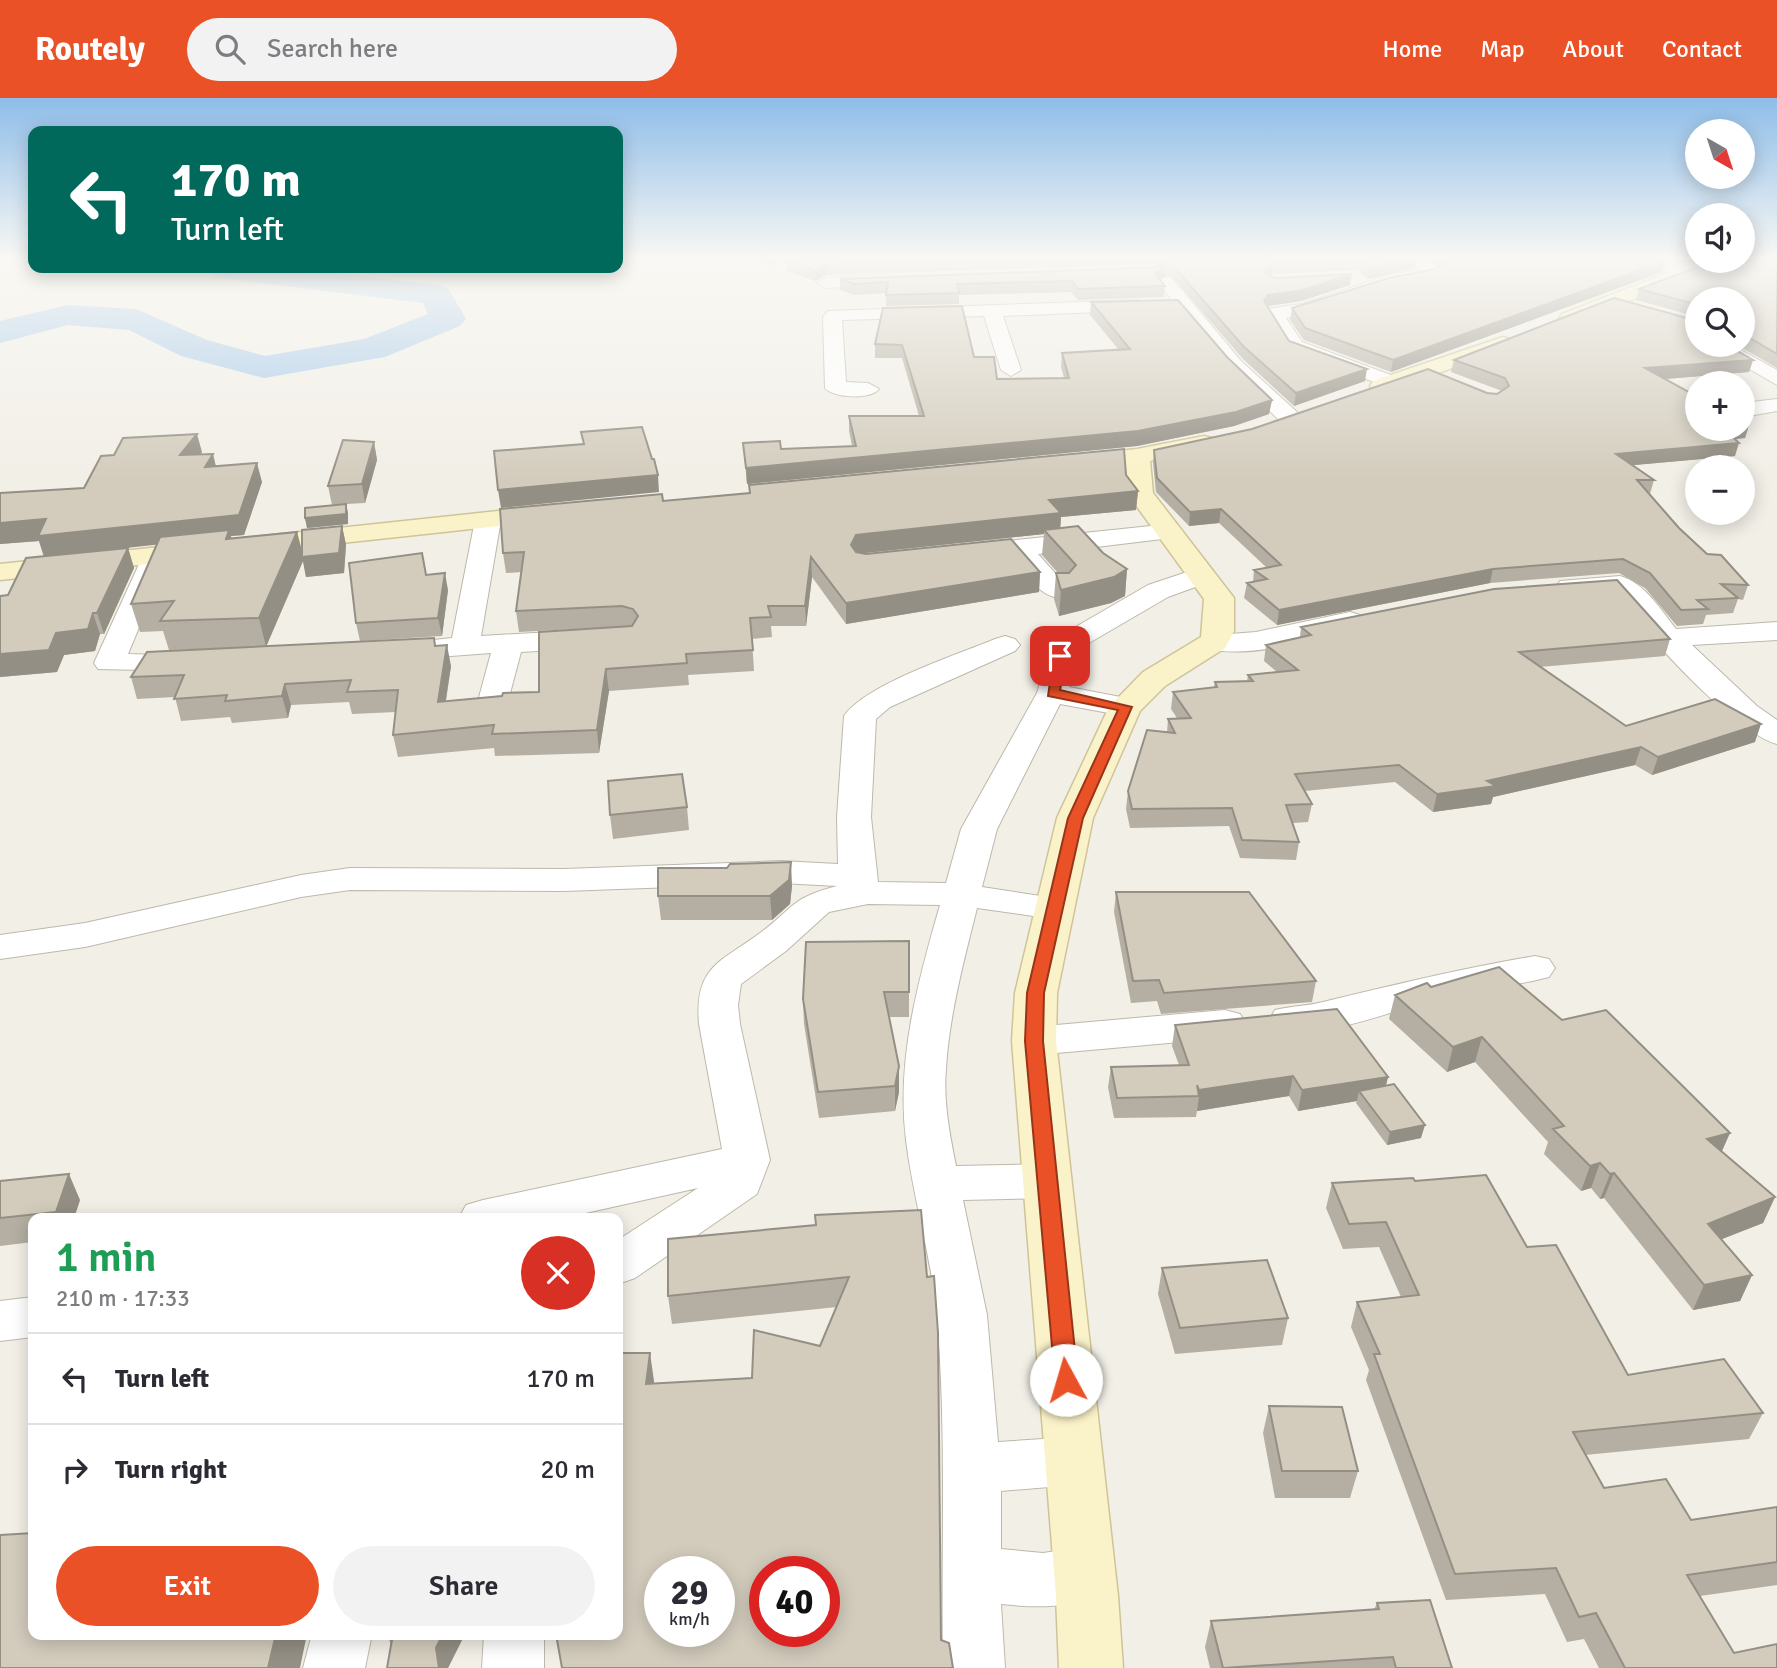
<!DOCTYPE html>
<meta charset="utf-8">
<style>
:root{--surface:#fff;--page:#f2f2f3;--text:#2b2b33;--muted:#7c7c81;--line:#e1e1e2;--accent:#ea5126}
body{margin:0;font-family:Signika,sans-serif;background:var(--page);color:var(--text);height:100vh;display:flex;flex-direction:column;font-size:26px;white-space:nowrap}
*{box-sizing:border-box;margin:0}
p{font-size:23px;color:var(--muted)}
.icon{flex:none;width:38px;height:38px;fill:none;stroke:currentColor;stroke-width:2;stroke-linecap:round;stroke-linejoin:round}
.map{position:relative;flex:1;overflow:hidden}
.panel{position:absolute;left:28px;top:1115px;width:595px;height:427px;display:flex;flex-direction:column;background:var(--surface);border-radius:14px;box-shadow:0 4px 18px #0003}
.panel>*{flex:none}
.top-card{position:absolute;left:28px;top:28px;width:595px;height:147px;border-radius:14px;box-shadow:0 4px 18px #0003;background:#00695c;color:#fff;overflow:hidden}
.needle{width:46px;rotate:141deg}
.tools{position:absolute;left:1685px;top:21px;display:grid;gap:14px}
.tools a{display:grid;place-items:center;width:70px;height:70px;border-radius:50%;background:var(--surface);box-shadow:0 4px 18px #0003;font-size:35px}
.speed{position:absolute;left:644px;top:1458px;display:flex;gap:14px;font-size:35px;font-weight:700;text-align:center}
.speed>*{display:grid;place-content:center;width:91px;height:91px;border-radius:50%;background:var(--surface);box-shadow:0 4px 18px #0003;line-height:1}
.speed small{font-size:18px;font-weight:400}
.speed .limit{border:10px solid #d22;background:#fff;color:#111}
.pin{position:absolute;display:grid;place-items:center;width:60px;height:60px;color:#fff;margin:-30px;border-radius:14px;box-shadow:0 4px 10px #0006}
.me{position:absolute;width:77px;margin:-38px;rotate:354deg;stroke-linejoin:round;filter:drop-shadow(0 0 5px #0008)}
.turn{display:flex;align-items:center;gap:24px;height:147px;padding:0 28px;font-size:32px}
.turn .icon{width:91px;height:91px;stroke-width:2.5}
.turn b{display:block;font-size:49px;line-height:60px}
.round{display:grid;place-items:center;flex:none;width:74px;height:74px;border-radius:37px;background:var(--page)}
.overview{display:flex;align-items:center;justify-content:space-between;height:119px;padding:0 28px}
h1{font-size:42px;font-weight:600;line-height:52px;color:#1e9e55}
.cta{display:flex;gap:14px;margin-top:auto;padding:14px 28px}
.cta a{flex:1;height:80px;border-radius:42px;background:var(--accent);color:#fff;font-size:28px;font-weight:600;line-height:80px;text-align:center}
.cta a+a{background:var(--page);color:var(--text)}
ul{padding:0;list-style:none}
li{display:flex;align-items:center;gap:21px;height:91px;padding:0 28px;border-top:2px solid var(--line)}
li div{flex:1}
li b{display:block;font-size:26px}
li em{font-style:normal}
header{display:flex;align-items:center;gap:42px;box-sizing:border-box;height:98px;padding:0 35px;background:var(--accent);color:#fff}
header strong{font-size:33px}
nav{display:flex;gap:38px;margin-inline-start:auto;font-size:24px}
.search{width:490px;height:63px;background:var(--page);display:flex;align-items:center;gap:18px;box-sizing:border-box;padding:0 24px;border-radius:38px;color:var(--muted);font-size:26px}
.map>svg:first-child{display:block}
</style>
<header>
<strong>Routely</strong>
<div class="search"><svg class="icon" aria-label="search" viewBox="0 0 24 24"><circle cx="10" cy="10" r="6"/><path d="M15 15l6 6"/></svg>Search here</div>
<nav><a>Home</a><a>Map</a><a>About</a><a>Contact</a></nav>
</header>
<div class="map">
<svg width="1777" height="1570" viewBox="0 0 1777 1570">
<rect width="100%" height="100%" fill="#f2efe7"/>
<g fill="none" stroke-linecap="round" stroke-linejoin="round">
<path fill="#a7caeb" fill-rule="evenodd" d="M206 170H298L436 187 448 190 466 221 460 228 385 259 264 280 181 258 129 232 68 227 0 245V223L68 207 136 211 207 242 265 258 364 241 428 216 423 205 222 180 211 177Z"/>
<g stroke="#bdb8aa" stroke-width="2">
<path id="street" d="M1140 162H1157L1241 263 1297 314 1300 319 1297 324H1281L1227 271Z
M1411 162H1429L1441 173C1431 185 1414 183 1401 185 1361 191 1326 214 1286 220L1302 244 1399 280 1402 284 1399 288H1385L1288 252 1265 215 1267 211 1302 206 1389 177 1421 172Z
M1642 162H1666L1695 175 1686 180 1680 179Z
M888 177 897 182 894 186 826 190 817 185 826 180Z
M1139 202 1148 208 1146 212 1003 218 1021 272 1011 278 1001 272 984 218 842 222 846 284 868 285 879 291C871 302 833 300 825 290L823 219 828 213Z
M1708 247H1732L1777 272V287Z
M1777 301V313L1743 319V305Z
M488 414 497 417 501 422 481 538 588 532 598 535 603 541 598 547 588 550 521 554 508 603 504 610 493 612 482 610 478 603 491 555 397 562 387 559 382 553 387 547 452 540 475 422 479 417Z
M1170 426 1179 429 1183 434 1179 439 1038 456 1071 493 1067 499C1042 505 1026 475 1011 458L969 463 960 461 956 455 960 449 969 447Z
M153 456 162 458 166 464 128 556 199 558 203 564 199 570 188 573 98 571 94 565 140 464 144 458Z
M1199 470 1209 472 1213 478 1209 484 1168 499 1077 552 1069 589 1136 602 1141 609 1136 616 1125 618 1060 606 997 731 982 789 1067 802 1073 810 1067 818 1054 821 977 810C964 862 949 918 946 971 943 1002 950 1038 956 1068L1047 1066 1063 1071 1070 1083 1063 1095 1047 1100 963 1102 987 1217 998 1344 1074 1339 1093 1346 1102 1363 1093 1380 1074 1387 1001 1393V1451L1043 1455 1084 1449 1105 1458 1113 1477 1105 1496C1069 1510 1038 1510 1001 1506L1005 1570H943C941 1453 947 1336 937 1219 932 1160 913 1101 906 1042 896 963 918 883 940 807L868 806 829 814 786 853 741 886 738 907 740 926 770 1062 757 1096 635 1180 618 1186V1142L698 1090 563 1120H459L466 1107 483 1102 722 1051 699 926C694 868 721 864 760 835 794 810 790 800 837 788L781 785 564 793 350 792 301 799 85 849 0 861V837L85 825 301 777 350 770 564 771 781 763 838 766 837 719 844 618C866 586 957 557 995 541L1005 538 1015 541 1020 547 1015 553 890 609 876 621 871 719 878 784 946 785 961 731 1037 595 1053 542 1148 487Z
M1620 478C1644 484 1661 512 1676 531L1777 524V542L1692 547 1757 608 1777 622V646C1743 637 1680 572 1656 544 1642 527 1630 509 1613 495H1560L1556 489 1560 483Z
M1350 514 1360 517 1364 523 1360 529C1313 541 1252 562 1204 550L1199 544 1204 538 1256 534Z
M1535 858 1549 861 1555 870 1549 879C1514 888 1478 892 1443 900 1397 910 1320 944 1275 932L1269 922 1275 912C1291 908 1308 908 1323 904 1394 887 1463 870 1535 858Z
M1225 912 1240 916 1246 926 1240 936 1225 940 1034 957 1019 953 1013 943 1019 933 1034 929Z
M33 1199V1239L0 1243V1203Z
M312 1536H372L365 1570H303Z
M484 1536H544V1570H482Z"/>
</g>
<g stroke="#cfc499" stroke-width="3">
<path id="secondary" d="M1698 163H1722L1719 167 1576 224 1569 226 1559 220 1562 216Z
M1503 239 1510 241 1513 245 1510 249 1389 293H1373L1370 288 1373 283Z
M1204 338 1212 340 1216 345 1212 350 1150 363 1153 395 1234 500V533L1225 550 1165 588 1140 613 1093 720 1057 895 1056 943 1118 1498 1123 1570H1059L1056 1498 1012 943 1015 895 1057 720 1109 609 1143 574 1201 539 1204 501 1127 395 1125 367 1073 372 1064 370 1061 365 1064 360 1073 358 1137 351Z
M554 407 563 409 567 415 563 421 0 482V466Z"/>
</g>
<use href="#street" fill="#fff" fill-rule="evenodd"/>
<use href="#secondary" fill="#faf2c8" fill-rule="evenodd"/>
</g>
<path fill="#b5afa3" d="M754 162H775V169Z
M789 162H1417L1415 170 1368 181 1357 172 1272 176 1270 177 1275 180 1352 176 1350 187 1301 203 1268 208 1289 243 1365 283 1294 308 1243 261 1172 179H1165L1160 182 1165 188 1164 199 1078 202 1071 194 959 197V206L886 208V195L854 197 840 192V181L1161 169 1156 166 826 177 815 183 787 173V163Z
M1432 162H1662L1665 163 1662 174 1391 274 1304 242 1290 222 1292 210 1435 171 1439 168Z
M1671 162H1694L1682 166Z
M1743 162H1771H1769L1777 165V270L1737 247H1743V201H1698V219L1636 202 1639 191Z
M1091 204 1227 259 1272 302 1269 316 1234 328 1137 348 747 386 743 345 781 351 852 348 849 333V318H919L902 260H875V246L883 210 974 259 997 281 1064 280 1061 269 1062 255 1119 252 1090 217Z
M1698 247 1753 262 1749 274 1664 281 1749 327 1745 340 1735 341V358L1633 367 1654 382 1650 396 1679 430 1707 456 1748 487 1743 502 1738 501 1733 515 1706 517 1703 526 1677 528 1645 490 1619 475 1490 485 1277 527 1244 500 1247 485 1253 484 1254 472 1267 470 1219 425 1189 428 1156 394 1153 365 1154 352 1487 295 1497 296 1502 293 1451 274 1454 262Z
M374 344 377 362 365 405 346 406 348 415V426L307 430 305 420 346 406 332 407 328 388Z
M202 354 201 356H213L216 368 262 384 244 437 231 438V440L297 434 302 452 342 428 346 447 344 475 306 479 303 463 266 548 434 540 436 548 451 568 446 603 539 594 612 529 519 534 516 513 522 474 506 475 503 455 663 403 749 395V387L1126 377 1138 393 1136 412 1061 419 1060 430 1127 471 1125 498 1111 505 1059 518 1054 501 1056 475H1058L1042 457 1044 436 865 455 1040 474 1039 494 846 526 812 479 806 528H771L772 539 752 541 754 573 688 577 689 587 609 593 599 655 495 658 494 650 398 659 393 637 396 614 352 616 349 604 291 607 288 620 232 625 230 619 181 623 175 599 137 601 131 579 237 550 169 552 163 533 140 534 131 506 157 446 91 453 128 450 134 470 104 536H100L95 553 64 557 57 574 0 579V498L8 497 44 458 39 443 0 446V395L84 390Z
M426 477 448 492 442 538 360 543 356 525Z
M1301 529 1670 541 1665 558 1540 569 1626 628 1755 644 1652 677 1635 667 1493 699 1491 706 1433 714 1395 684 1305 693 1312 706 1308 724 1293 725 1299 744 1296 762 1240 760 1229 728 1130 730 1126 711 1128 693 1167 634 1168 621 1177 620 1171 611 1173 594 1214 590 1215 584 1247 583 1248 577 1277 574 1264 563 1266 547 1300 539Z
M687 709 689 732 613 741 610 717Z
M727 770 792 788 790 806 772 822H661L658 798Z
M1116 794 1316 883 1312 904 1161 916 1157 903 1131 905 1114 814Z
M909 843V919H889L899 994 895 1013 819 1020 804 926 803 901Z
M1431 889 1562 922 1722 1054 1775 1099 1763 1125 1721 1141 1752 1177 1740 1203 1693 1212 1604 1100 1600 1101 1591 1090 1581 1093 1544 1056 1548 1044 1475 964 1447 974 1389 921 1395 897Z
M1175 927 1388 979 1386 987 1421 1040 1387 1047 1356 1005 1357 1003 1298 1013 1289 998 1197 1013 1196 1019 1114 1020 1108 989 1111 969 1179 967 1172 948Z
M0 1083 80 1102 74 1120H33V1144L0 1148Z
M1415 1083 1527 1149 1628 1277 1763 1315 1749 1341 1585 1357 1604 1390 1691 1422 1777 1409V1487L1700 1498 1734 1555 1777 1570H1599L1584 1541 1567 1544 1545 1496 1446 1502 1366 1282 1369 1272 1351 1229 1357 1204 1401 1199 1379 1149 1343 1151 1326 1110 1332 1085Z
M668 1141 927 1179 562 1570 654 1283V1286L752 1280 820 1248 837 1209 672 1226 668 1198Z
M1162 1170 1288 1220 1282 1247 1175 1256 1158 1196Z
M1269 1308 1358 1373 1350 1400H1275L1263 1335Z
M1377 1505 1452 1570H1210L1205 1549 1211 1523 1374 1512Z
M387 1536H465L448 1570H387L391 1547Z"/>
<path fill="#948f84" d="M1408 162H1417L1415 170 1368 181 1370 170Z
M1683 162H1694L1682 166Z
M1665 163 1662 174 1391 274 1393 262Z
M1273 165 1272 176 1262 184 1263 173Z
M826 167V177L815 183V173Z
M1166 168 1165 179 1154 186 1155 175Z
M1352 176 1350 187 1301 203 1267 208 1264 203 1268 197Z
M1753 262 1749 274 1642 283 1645 270Z
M1367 271 1365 283 1294 308 1296 295Z
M1272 302 1269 316 1234 328 1137 348 747 386 746 370Z
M1749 327 1745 340 1719 343 1723 331H1743V328Z
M197 336 202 354 185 376 180 357Z
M374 344 377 362 365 405 362 386Z
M1739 345 1735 358 1613 369 1616 356Z
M213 356 217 375 205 369Z
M257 365 262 384 244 437 231 438 236 459 226 441V439L44 459 39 443 0 446V425Z
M658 377 659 394 501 410 498 392Z
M1138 393 1136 412 1061 419 1060 435 1044 432V436L856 456 851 447 856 437 1049 402Z
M346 406 348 415V426L307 430 305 420Z
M1221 411 1219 425 1189 428 1190 414Z
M342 428 346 447 344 475 306 479 303 463 266 549 259 520 297 434 303 459Z
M128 450 134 470 104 536 97 515Z
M811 459 812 479 806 528 805 508Z
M1127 471 1125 498 1111 505 1059 518 1061 492Z
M1493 471 1490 485 1277 527 1279 512Z
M1040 474 1039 494 846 526V505Z
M445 475 448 492 442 538 438 520Z
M93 515 100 536 95 553 64 557 57 574 0 579V556L56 535Z
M447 547 451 568 442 626 438 604Z
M606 571 609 593 599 655 597 632Z
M285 586 291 607 288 620 282 598Z
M1761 626 1755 644 1652 677 1658 659Z
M1641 649 1635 667 1493 699 1491 706 1433 714 1437 696 1487 683Z
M791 764 792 788 790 806 772 822 770 798Z
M1482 939 1475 964 1447 974 1453 949Z
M899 968V994L895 1013V988Z
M1293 978 1289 998 1197 1013 1199 998H1198L1199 992Z
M1388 979 1383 999 1359 993 1357 1003 1298 1013 1302 992Z
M1425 1027 1421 1040 1387 1047 1390 1034Z
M1730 1035 1719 1060 1707 1041Z
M1600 1065 1591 1090 1581 1093 1590 1068Z
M1614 1075 1604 1100 1600 1101 1610 1076Z
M69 1076 80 1102 74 1120H58L56 1114Z
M1775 1099 1763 1125 1697 1151 1708 1126Z
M1752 1177 1740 1203 1693 1212 1704 1187Z
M650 1255 654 1283 650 1315 646 1286Z
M276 1536H307L300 1570H268Z
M443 1536H465L448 1570H439L436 1550Z"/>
<path fill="#d3ccbd" stroke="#948f84" stroke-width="2" fill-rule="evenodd" d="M789 162H970L826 167 815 173 787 163Z
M1168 162H1408L1370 170 1359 162 1273 165 1263 173 1275 180 1352 176 1303 192 1268 197 1264 203 1289 243 1367 271 1296 295 1244 249 1174 169 1166 168 1155 175 1165 188 1078 191 1072 183 957 186 959 195 886 197 888 184 854 186 840 181 1162 169Z
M1445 162H1662L1665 163 1393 262 1305 230 1292 210 1389 180 1435 171 1446 162Z
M1743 162H1768L1777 165V256L1743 236V201H1698V207L1639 191 1713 163H1743Z
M1614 200 1698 223V247H1727L1753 262 1645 270 1698 299V331H1724L1739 345 1616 356 1654 382H1637L1679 430 1707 456 1721 457 1748 487 1721 486 1738 500 1697 502 1708 511 1681 512 1650 475 1623 461 1493 471 1279 512 1247 485 1267 481 1254 472 1281 467 1221 411 1190 414 1157 380 1154 352 1252 331 1428 271 1487 295 1497 296 1509 288 1505 280 1454 262Z
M1178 202 1227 259 1272 302 1236 314 1138 333 746 370 743 345 780 343 781 351 856 348 849 318H924L902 247 875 246 883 210 962 208 974 259H994L997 281 1069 280 1062 255 1130 251 1091 204Z
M642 329 652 361H654L658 377 498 392 494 353 584 346 581 334Z
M197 336 180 357 213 356 205 369 257 365 239 417 38 438 46 421 0 425V395L84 390 101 358 114 357 123 340Z
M343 342 374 344 362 386 328 388Z
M1124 351 1126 377 1138 393 1049 402 1061 415 856 437 851 447 856 454 866 456 1011 441 1040 474 846 505 811 459 805 508H768L771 519 750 520 753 552 686 556 687 565 606 571 597 632 492 636 494 627 393 637 398 592 347 594 351 582 285 586 282 598 225 603 227 597 174 601 184 577 131 579 147 554 434 540 435 548 447 547 438 604 502 598 503 595 539 594V534L632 528 638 518 633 511 622 508 516 513 524 454 503 455 500 411 662 396 663 403 750 395 749 387Z
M346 406V416L305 420V410Z
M342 428 339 455 302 459V432Z
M1078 428 1103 455 1127 471 1114 479 1061 492 1056 475H1069L1076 467 1044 432Z
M229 432 226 441 297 434 259 520 160 523 174 503 131 506 160 439Z
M128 450 97 515H93L88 531 56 535 49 552 0 556V498L8 497 26 460Z
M422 455 426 477 445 475 438 520 356 525 349 465Z
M1617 482 1670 541 1519 554 1626 628 1715 601 1761 626 1658 659 1641 649 1487 683 1496 688 1437 696 1399 667 1295 676 1312 706 1286 707 1299 744 1242 742 1232 710 1132 711 1128 693 1147 632 1175 635 1168 621 1191 620 1173 594 1217 589 1215 584 1253 583 1248 577 1298 572 1266 547 1311 537 1301 529 1494 491Z
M682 676 687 709 610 717 608 683Z
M791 764 789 782 770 798H658V770H727L730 766Z
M1116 794H1249L1316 883 1164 895 1159 882 1133 883Z
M909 843V894H884L899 968 895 988 818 994 803 901 806 844Z
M1499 869 1562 922 1606 912 1730 1035 1707 1041 1775 1099 1708 1126 1752 1177 1704 1187 1614 1075 1610 1076 1600 1065 1590 1068 1553 1031 1564 1028 1482 939 1453 949 1395 897 1427 885 1431 889Z
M1337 911 1388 979 1302 992 1293 978 1199 992 1197 987 1199 998 1117 1000 1111 969 1189 967 1175 927Z
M1394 986 1425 1027 1390 1034 1359 993Z
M69 1076 56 1114 0 1120V1083Z
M1486 1077 1527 1149 1556 1147 1628 1277 1724 1261 1763 1315 1573 1334 1604 1390 1666 1381 1691 1422 1777 1409V1464L1687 1477 1734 1555 1777 1546V1570H1625L1596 1515 1579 1519 1556 1470 1455 1476 1374 1256H1380L1357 1204 1419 1197 1386 1124 1349 1126 1332 1085 1413 1080 1415 1083Z
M921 1112 927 1179 934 1178 938 1235 941 1542 949 1545 953 1570H562L556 1536H618V1255H650L646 1286 752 1280 754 1232 820 1248 849 1179 668 1198V1141L816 1127 815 1117ZM660 1474H719V1533H660ZM765 1474H824V1533H765Z
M1267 1162 1288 1220 1180 1230 1162 1170Z
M1269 1308 1342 1309 1358 1373H1282Z
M33 1435V1536H276L268 1570H0V1437Z
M1430 1502 1452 1570H1396L1393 1559 1223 1570 1211 1523 1379 1511 1377 1505Z
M393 1536H443L436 1550 439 1570H387Z"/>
<linearGradient id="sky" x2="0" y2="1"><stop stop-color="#8ebde9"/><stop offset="0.42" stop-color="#f9f8f4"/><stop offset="1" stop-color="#f9f8f4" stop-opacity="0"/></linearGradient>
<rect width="1777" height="382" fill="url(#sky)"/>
<path fill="#ea5126" stroke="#983519" stroke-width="2" d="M1060 555 1067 558 1060 592 1132 609 1083 720 1044 895 1043 943 1078 1282 1074 1289 1066 1292 1058 1289 1055 1282 1025 943 1027 895 1068 720 1118 612 1048 598 1054 558Z"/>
</svg>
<div class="tools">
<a><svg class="needle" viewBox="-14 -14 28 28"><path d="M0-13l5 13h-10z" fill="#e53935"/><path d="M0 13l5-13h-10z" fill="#7c7c81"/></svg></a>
<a><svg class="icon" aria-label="sound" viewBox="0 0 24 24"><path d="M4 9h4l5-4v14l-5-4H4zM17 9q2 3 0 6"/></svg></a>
<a><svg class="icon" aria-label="search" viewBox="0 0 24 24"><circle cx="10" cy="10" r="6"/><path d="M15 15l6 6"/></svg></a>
<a>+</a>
<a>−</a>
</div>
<div class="speed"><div>29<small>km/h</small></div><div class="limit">40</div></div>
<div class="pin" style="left:1060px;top:558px;background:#d93025"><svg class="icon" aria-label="arrive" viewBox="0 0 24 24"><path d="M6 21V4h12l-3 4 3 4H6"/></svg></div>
<svg class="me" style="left:1066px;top:1282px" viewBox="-20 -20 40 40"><circle r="19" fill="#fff"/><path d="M0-13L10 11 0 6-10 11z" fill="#ea5126"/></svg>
<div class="top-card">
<div class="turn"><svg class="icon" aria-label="left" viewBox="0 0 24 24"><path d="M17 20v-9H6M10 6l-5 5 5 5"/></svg><div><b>170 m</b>Turn left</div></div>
</div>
<section class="panel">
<div class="overview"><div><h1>1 min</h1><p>210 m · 17:33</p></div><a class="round" style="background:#d93025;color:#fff"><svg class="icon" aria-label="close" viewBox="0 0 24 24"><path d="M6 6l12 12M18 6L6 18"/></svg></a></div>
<ul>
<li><svg class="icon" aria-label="left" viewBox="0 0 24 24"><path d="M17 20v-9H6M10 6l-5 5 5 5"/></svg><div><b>Turn left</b></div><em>170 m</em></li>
<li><svg class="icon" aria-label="right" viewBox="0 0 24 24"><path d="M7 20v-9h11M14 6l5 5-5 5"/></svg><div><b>Turn right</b></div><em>20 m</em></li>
</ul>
<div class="cta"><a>Exit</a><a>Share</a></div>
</section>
</div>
